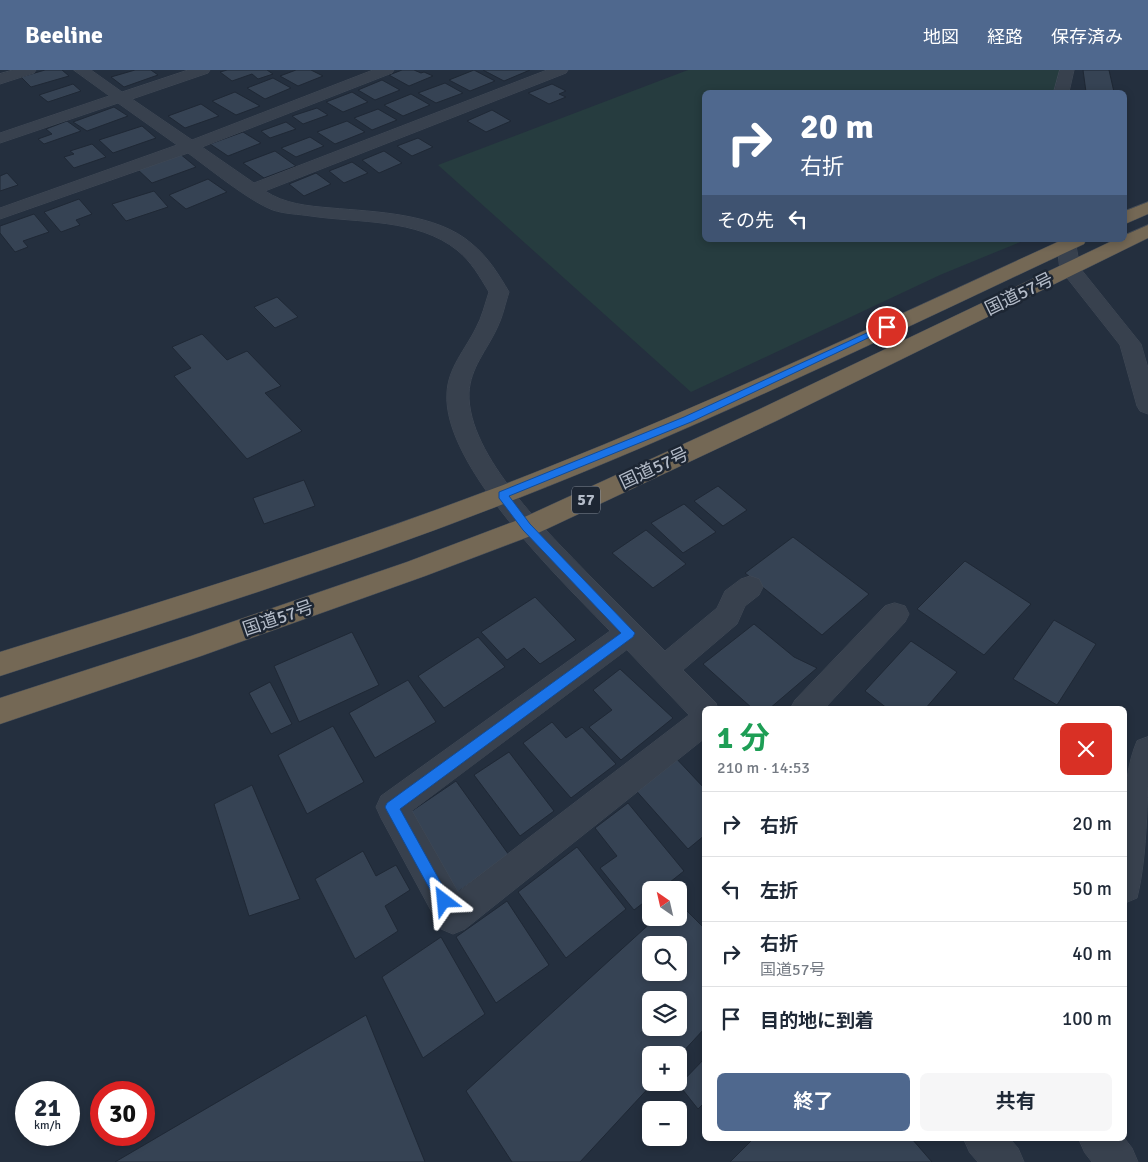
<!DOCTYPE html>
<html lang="ja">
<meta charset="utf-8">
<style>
:root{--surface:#fff;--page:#f6f6f7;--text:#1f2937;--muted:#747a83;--line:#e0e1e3;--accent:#4f688e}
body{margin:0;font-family:Signika,"Noto Sans JP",sans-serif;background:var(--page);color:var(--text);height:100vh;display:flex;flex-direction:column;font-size:19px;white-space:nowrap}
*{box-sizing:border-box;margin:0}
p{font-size:16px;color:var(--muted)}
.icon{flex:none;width:28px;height:28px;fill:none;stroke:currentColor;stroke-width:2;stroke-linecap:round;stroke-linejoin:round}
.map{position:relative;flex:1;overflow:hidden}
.drawer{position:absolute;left:702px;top:636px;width:425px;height:435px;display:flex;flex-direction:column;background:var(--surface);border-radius:8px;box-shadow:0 2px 8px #0003}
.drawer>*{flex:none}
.top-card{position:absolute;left:702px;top:20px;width:425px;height:152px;border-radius:8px;box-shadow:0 2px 8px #0003;background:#4f688e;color:#fff;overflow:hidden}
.needle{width:32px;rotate:326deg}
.fabs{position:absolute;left:642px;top:811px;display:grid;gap:10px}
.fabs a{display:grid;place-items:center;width:45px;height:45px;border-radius:8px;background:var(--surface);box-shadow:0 2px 8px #0003;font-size:25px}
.speed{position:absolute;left:15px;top:1011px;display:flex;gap:10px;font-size:25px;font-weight:700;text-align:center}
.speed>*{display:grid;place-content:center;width:65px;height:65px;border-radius:50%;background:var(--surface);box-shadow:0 2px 8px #0003;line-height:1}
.speed small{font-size:12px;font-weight:400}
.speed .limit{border:8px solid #d22;background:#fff;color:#111}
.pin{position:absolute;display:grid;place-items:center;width:42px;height:42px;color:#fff;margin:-21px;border:2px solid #fff;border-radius:50%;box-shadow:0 1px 5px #0007}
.me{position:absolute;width:55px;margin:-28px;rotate:331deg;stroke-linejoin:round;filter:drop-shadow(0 0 4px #0008)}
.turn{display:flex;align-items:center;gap:18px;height:105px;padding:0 15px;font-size:22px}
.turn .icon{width:65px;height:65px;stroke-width:2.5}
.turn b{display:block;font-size:35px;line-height:42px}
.then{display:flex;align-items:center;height:48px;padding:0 15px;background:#0003;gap:10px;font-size:19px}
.round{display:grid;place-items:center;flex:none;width:52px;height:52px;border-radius:8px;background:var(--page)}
.headline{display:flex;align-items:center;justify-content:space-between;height:85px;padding:0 15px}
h1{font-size:30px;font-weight:700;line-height:38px;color:#1e9e55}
.action{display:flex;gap:10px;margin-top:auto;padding:10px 15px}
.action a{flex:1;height:58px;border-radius:8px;background:var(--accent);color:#fff;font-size:20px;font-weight:700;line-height:58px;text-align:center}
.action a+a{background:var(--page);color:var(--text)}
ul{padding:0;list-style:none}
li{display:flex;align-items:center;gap:15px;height:65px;padding:0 15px;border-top:1px solid var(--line)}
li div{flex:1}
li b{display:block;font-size:19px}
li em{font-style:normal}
header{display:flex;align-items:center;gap:30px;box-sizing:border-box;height:70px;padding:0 25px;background:var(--accent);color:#fff}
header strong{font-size:24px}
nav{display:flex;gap:28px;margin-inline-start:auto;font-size:18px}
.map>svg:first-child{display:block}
</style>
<header>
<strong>Beeline</strong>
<nav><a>地図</a><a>経路</a><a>保存済み</a></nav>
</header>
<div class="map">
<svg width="1148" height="1092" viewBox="0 0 1148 1092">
<rect width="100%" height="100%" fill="#242f3e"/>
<path fill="#263c3f" d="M688 0H1064L1053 22H705V170H1025L940 205 691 322 438 95Z"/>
<path fill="#364354" stroke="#1f2835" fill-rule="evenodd" d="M45 0H62L69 6 31 17 21 7Z
M135 0H151L158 5 124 17 111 7Z
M227 0H267L273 4 258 9 252 4 232 11 220 2Z
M296 0H311L323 6 298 16 280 6Z
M402 0H414L421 3 424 2 433 6 409 16 389 5Z
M474 0 495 11 470 21 449 10Z
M483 0H530L504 11Z
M1083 0H1109L1114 22H1086Z
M273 8 291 18 265 29 247 18Z
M382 10 400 20 375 30 358 20Z
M445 13 463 23 436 33 418 23Z
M73 14 81 21 48 32 39 25Z
M552 14 566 21 559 24 566 27 549 34 528 23Z
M235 22 260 36 236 45 212 31Z
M352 22 368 32 343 42 326 32Z
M411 24 430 35 403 46 384 35Z
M201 34 219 46 185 58 168 46Z
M114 37 128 46 87 61 73 52Z
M317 38 328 45 303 54 292 46Z
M378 39 397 50 372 60 354 48Z
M492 40 511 51 486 62 467 51Z
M67 51 81 61 44 74 38 69 52 64 46 59Z
M347 51 365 62 335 74 317 62Z
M286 52 296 59 270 68 261 61Z
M142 56 156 68 113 83 99 70Z
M243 62 261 73 228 86 210 74Z
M310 67 324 76 296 87 281 78Z
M418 68 433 77 412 86 397 76Z
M92 74 106 87 74 98 64 87 74 84 70 81Z
M275 81 296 96 264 108 243 93Z
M384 81 402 93 379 103 362 90Z
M179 83 196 97 152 113 136 98Z
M352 92 368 103 344 113 329 101Z
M7 103 18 115 0 121V106Z
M316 103 331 114 304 126 289 114Z
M208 109 227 122 186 139 169 125Z
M154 121 168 137 126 151 112 134Z
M79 129 92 144 76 150 80 155 61 162 44 142Z
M34 144 49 162 23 171 28 177 15 182 0 163V156Z
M277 227 298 247 275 258 254 237Z
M202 264 227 290 247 281 281 316 265 323 302 361 247 389 174 306 191 298 172 277Z
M304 410 315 436 264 454 253 428Z
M718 416 747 440 723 456 694 431Z
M684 434 716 462 683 483 651 453Z
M646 460 686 494 653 518 612 483Z
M793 467 869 524 822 565 745 503Z
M965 491 1031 534 984 585 917 539Z
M535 527 576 570 540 594 524 578 507 590 481 562Z
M1054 550 1096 574 1057 635 1013 609Z
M754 554 794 587 817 598 769 639H753L703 594Z
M352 562 379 615 299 652 274 596Z
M478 567 505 597 444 638 418 606Z
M911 571 957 602 925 639H888L865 621Z
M620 599 673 648 621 690 589 657 612 640 593 620Z
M408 610 436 652 375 688 349 643Z
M270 612 292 654 271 664 249 623Z
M552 652 566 668 582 657 616 694 571 728 523 673Z
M333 656 364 712 307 744 278 685Z
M509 682 554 741 520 766 474 705Z
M673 685 705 719V765L688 779 632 716Z
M456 711 509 785 455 824 403 747Z
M252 715 300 829 249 846 214 734Z
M628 733 684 801 660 820H651V827L634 840 600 798 617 786 595 758Z
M577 777 626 839 566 888 518 822Z
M363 781 376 806 396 795 410 820 385 836 398 861 355 889 315 809Z
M507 831 549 895 496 933 456 867Z
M679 833 705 859V958L679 986 651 985V1012H654L580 1092H512L466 1021 656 848H679ZM651 875H679V902H651ZM651 930H679V958H651Z
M441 867 485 944 423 988 382 907Z
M366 945 425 1092H115Z
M705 988V1032L698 1039 679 1015Z
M753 1069H912L932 1092H730Z"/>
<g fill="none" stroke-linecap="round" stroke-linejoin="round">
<g stroke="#414a57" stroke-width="1">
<path id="minor" d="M13 0H36L34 3 0 14V4Z
M74 0H91L122 22 188 0H210L208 3 132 29 192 70 373 0H394L392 3 202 77 254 113 547 0H568L566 3 265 121C285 134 307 136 331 138 375 142 437 143 472 174 488 187 499 205 509 222 505 234 503 246 497 258 487 280 470 298 469 323 467 386 550 464 590 506 615 531 640 556 665 581L717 538 725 521 741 509 750 506 759 509 763 517 759 525 745 536 737 554 683 600 716 633 718 639H705V668L465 859 453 864 441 859 381 748 376 737 381 726 610 561C562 511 442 396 447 323 448 298 465 280 476 258 482 247 485 234 489 222 480 207 471 191 457 180 417 148 358 153 311 146 298 144 285 144 273 140 249 131 210 99 188 83L0 149V138L177 75 118 33 0 73V63L109 26ZM627 580 689 645 458 822 412 741Z
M1060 0H1074L1069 22H1054Z
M1057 170H1075L1080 198 1141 274 1148 298V344L1140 341 1137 336 1120 275 1060 199Z
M895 533 905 536 909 544 905 552 824 639H790L795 630 885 536Z
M1148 667C1148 715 1148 784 1137 828L1125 833C1125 785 1118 714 1137 671Z
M964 1069H1010L1018 1078 1024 1092H978L970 1083Z
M1079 1069H1125L1132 1078 1138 1092H1092L1085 1083Z"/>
</g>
<g stroke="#434c59" stroke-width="1">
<path id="highway" d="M1148 132V144L1125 154V141Z
M1148 155V168L776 351 536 464 425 506 201 586 0 654V628L191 566 407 492 518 450 760 339 1114 170H1125V165Z
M1062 170H1086L1084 174C894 263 706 355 511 431 343 497 171 550 0 606V582C166 530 332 480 495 418 688 344 874 256 1062 170Z"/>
</g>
<use href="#minor" fill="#38414e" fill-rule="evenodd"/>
<use href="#highway" fill="#746855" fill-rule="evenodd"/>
</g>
<path fill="#1a73e8" stroke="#114b97" d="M884 255H887L891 257 691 352 509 426 530 454 635 563 633 567 400 739 451 831 449 836 444 838 439 836 387 741 385 737 387 733 621 563 523 460 499 428V422L684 347Z"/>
<g text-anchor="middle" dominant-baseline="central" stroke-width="5" stroke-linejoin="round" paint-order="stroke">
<rect fill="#1d2633" stroke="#878f9c" stroke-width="1" x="572" y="416.5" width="28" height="27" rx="4"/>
<g font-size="16" font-weight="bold" fill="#b4bcc9">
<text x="586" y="430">57</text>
</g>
<g font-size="18" fill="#b4bcc9" stroke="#1d2633">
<text transform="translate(1019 224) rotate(-26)">国道57号</text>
<text transform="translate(654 398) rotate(-25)">国道57号</text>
<text transform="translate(278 548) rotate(-19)">国道57号</text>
</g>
</g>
</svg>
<div class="fabs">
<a><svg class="needle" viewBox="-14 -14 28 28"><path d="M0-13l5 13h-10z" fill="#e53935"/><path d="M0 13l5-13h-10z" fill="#747a83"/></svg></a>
<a><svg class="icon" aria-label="search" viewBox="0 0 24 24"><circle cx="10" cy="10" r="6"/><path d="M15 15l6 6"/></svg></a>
<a><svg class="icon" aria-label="layers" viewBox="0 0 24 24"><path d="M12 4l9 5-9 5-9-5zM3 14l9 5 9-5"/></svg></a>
<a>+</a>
<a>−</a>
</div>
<div class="speed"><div>21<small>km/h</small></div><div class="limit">30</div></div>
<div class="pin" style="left:887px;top:257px;background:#d93025"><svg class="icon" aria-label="arrive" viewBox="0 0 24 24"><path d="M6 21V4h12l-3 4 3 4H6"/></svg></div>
<svg class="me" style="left:444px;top:831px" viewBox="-20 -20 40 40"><path d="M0-17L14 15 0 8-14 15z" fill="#1a73e8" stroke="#fff" stroke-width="4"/></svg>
<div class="top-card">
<div class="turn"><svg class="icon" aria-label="right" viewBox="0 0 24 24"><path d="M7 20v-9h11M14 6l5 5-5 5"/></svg><div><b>20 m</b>右折</div></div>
<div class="then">その先<svg class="icon" aria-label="left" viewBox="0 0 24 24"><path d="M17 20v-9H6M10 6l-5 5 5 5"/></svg></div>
</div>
<section class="drawer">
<div class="headline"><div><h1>1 分</h1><p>210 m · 14:53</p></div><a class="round" style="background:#d93025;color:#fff"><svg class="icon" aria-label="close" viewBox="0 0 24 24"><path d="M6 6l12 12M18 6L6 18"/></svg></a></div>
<ul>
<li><svg class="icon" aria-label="right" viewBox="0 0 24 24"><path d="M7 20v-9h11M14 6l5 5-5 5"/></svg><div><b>右折</b></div><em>20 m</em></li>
<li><svg class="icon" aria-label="left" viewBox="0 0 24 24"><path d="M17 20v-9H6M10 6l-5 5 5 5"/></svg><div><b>左折</b></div><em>50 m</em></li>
<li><svg class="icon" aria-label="right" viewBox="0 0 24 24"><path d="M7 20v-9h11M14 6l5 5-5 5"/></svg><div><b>右折</b><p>国道57号</p></div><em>40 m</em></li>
<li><svg class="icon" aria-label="arrive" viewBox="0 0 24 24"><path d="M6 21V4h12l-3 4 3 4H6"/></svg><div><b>目的地に到着</b></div><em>100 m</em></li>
</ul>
<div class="action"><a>終了</a><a>共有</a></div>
</section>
</div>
